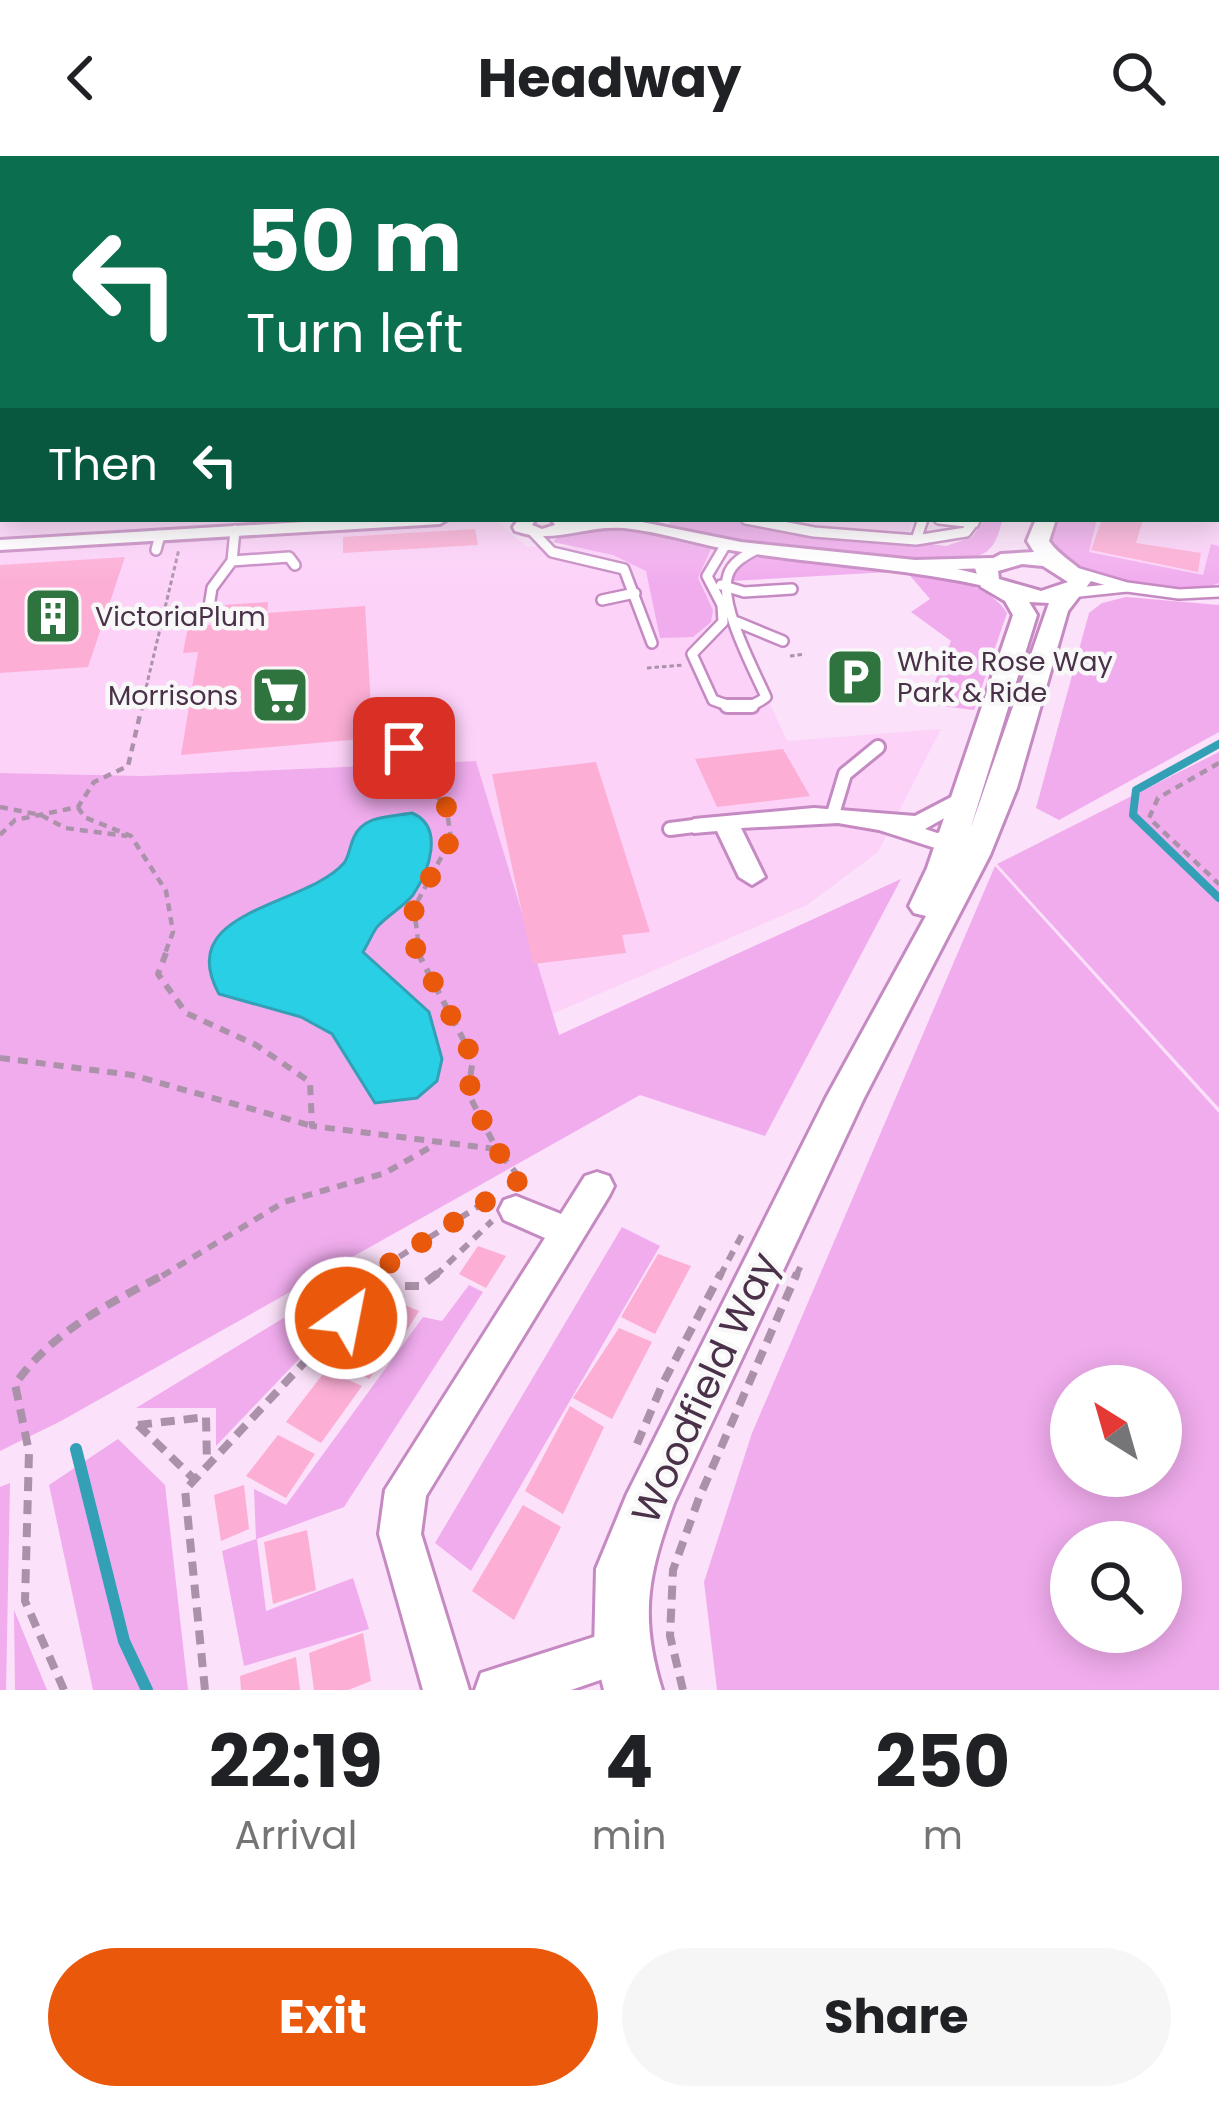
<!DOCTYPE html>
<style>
:root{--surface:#fff;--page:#f6f6f6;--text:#202124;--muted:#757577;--accent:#ea580c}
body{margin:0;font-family:Poppins,sans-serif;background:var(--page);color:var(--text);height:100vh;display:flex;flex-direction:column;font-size:45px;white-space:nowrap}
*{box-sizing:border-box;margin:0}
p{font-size:39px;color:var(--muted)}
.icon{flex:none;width:66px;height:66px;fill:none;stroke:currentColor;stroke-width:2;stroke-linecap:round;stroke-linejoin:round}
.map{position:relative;height:1534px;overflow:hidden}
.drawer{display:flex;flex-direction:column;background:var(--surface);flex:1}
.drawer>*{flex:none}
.top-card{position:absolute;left:0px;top:0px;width:1221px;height:366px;box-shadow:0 6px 30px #0003;background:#0b6e4f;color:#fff;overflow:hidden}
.needle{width:78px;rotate:323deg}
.fabs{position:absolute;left:1050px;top:1209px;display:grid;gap:24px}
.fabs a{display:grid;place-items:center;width:132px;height:132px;border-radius:50%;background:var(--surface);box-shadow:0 6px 30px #0003;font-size:60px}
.pin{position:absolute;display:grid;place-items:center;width:102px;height:102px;color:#fff;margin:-51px;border-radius:24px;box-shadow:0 6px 18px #0006}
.me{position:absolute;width:132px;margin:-66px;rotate:33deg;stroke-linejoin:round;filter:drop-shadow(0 0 9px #0008)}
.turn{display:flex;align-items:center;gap:42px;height:252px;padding:0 48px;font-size:54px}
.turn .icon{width:156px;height:156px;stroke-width:2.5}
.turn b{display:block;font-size:84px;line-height:102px}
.then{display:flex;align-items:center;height:114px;padding:0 48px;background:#0003;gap:24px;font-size:45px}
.eta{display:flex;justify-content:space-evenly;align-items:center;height:204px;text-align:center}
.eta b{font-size:72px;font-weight:700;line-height:84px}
.cta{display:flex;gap:24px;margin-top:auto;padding:24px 48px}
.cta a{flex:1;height:138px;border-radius:72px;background:var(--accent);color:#fff;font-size:48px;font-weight:700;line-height:138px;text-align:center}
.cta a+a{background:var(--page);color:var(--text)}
header{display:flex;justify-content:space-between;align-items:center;height:156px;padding:0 48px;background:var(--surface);font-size:54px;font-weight:700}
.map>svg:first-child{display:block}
</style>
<header><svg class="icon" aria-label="back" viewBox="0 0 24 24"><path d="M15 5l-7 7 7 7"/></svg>Headway<svg class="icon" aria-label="search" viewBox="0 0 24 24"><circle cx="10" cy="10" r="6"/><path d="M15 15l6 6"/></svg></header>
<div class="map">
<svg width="1219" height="1534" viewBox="0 0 1219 1534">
<rect width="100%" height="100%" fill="#fbe1f9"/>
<path fill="#fcd2f9" d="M0 213 3 363H495L527 391 715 388 723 399 710 418 787 585 941 573 878 696 807 749 552 858 476 605 143 620 0 617Z
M1219 213V442L1138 438 1088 427 1047 396 1050 363H1218Z
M761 363H913L908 379Z"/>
<path fill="#f1acee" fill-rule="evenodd" d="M670 363C762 363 854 380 946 390L972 381 985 363H1003C999 375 997 388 986 396 945 422 721 383 669 368Z
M1056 363H1097L1089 396 1203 419 1211 388 1219 390V427C1176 446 1071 423 1046 381Z
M616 371 711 393 698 422 713 454 711 466 693 481 660 482 646 415 613 399 553 386 561 377Z
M770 400C827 406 977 405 1007 457L974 554 926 548 951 485 911 456 930 443 906 415 732 425 734 415 752 402Z
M1126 441 1219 449V576L1059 664 1036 652 1089 457 1102 447Z
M1219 596V952L997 708Z
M476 605 559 879 901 723 765 980 640 939 61 1265 0 1295V617L143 620Z
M995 710 1219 957V1534H717L704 1426 752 1277ZM1071 1230H1161V1320H1071ZM1071 1386H1161V1476H1071Z
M622 1071 660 1090 471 1415 435 1387Z
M469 1129 483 1136 344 1351 257 1383 266 1455 353 1422 369 1473 244 1510 222 1395 256 1383 254 1333 286 1349 423 1161 442 1165Z
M336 1130 343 1157 216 1290V1252H136Z
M118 1283 165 1329 188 1534H93L49 1329Z
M10 1327 6 1534H0V1331Z
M14 1454 47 1534H15Z"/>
<path fill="#29cfe4" stroke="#33a0b6" stroke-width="3" d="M412 657C445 671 429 715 413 739 403 751 388 759 377 771 372 778 368 788 363 796L429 856 442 903 437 925 417 942 375 947 332 878 301 861 219 838C172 753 306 751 344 707 349 701 350 689 354 681 364 659 390 661 412 657Z"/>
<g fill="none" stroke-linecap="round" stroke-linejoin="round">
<path stroke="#33a0b6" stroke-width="8" d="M1219 588 1136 634 1133 659 1219 742"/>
<path stroke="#33a0b6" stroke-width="12" d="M76 1293 124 1485 147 1534"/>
</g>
<path fill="#fcaed5" d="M1102 363 1143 364 1136 387 1201 397 1198 416 1091 394Z
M475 373 478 389 343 397V381Z
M125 401 88 511 0 517V409Z
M268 446 267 457 365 450 373 582 181 599 198 496 183 497 188 471 223 468 225 449Z
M783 593 810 640 717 651 695 603Z
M596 606 650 776 622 779 626 797 533 808 492 618Z
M478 1090 506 1100 486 1132 459 1118Z
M658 1098 691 1110 655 1178 621 1161Z
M390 1143 419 1155 403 1180 372 1164Z
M364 1168 397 1184 369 1223 333 1204Z
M619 1172 652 1186 612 1263 573 1242Z
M326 1214 362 1230 321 1287 286 1266Z
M570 1250 604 1271 563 1358 525 1335Z
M278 1279 315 1298 286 1342 246 1320Z
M244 1329 249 1373 221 1385 214 1339Z
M523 1349 561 1371 514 1464 472 1435Z
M307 1374 316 1434 273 1448 264 1386Z
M363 1477 371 1525 348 1534H314L309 1497Z
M296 1501 300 1534H241L240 1520Z"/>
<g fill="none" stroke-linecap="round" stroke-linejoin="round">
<g stroke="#c68ac3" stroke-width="10">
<path id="service-far2" d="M0 310 3 304"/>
</g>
<g stroke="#c68ac3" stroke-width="14">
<path id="service-far1" d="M746 363 814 376 916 384
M923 363 916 384 966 376 976 363
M939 363 974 367
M235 374 232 405 289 401 295 409
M534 377 552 396 624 413 652 487
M726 388 707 420 722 449 723 466 692 498 713 544C733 552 748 555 766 541 754 514 718 447 728 419 732 406 746 399 757 393
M156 394 160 379
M1069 414 1127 431 1070 437
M721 429 744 436 792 433
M1127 431 1179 438 1219 436
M602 444 635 437
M208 457 212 432 232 405
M737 466 783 485"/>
</g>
<g stroke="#c68ac3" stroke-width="18">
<path id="service" d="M727 550H752
M833 658 845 618 878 591
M670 673 694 670"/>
</g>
<g stroke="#c68ac3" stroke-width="6">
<path id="minor" d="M355 363H448L440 368 0 394V384Z
M519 363H536L532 369 542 373 555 369 551 363H627L741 386 915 404 992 402 1001 407 992 412 957 413 995 422V430L989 431C907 412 825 409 742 396 702 390 663 376 624 372 582 369 555 389 515 375L513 371Z
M963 635 975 642 971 647 925 673 937 677 972 670 984 677 981 682 935 692 879 674 838 667 741 672 765 721 752 729 739 721 717 675 694 677 682 670 694 663 814 652 915 660Z
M597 1016 609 1020 614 1030 609 1040 426 1340 421 1378 469 1534H423L379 1378 385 1334 545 1082 504 1064 499 1054 504 1044 516 1040 561 1058 585 1020Z
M622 1472 638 1479 645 1495 638 1511 571 1534H475L481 1517Z"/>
</g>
<g stroke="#c68ac3" stroke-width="6">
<path id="tertiary" d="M1036 363H1056L1049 385C1061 402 1078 408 1091 425L1068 455 1017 632 990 699 864 942 674 1347C648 1419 639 1459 662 1534H604L594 1495 596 1413 627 1338 826 942 926 760 914 757 909 750 927 712 1013 459 1005 445 981 431 975 412 1001 398 1034 396 1027 385ZM1022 408 1043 410 1068 426 1041 435 999 423 998 415ZM1029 446 1049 447 970 674 1037 459Z"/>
</g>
<path stroke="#ab92aa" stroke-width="3" stroke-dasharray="4.5 3" stroke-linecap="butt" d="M790 500 805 498
M647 512 683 509
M141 553 179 393"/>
<path stroke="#ab92aa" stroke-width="4.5" stroke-dasharray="8 6" stroke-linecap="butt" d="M1219 607 1158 642 1149 662 1219 728
M0 651 41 659 65 672 127 680
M78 651 84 661 131 680 166 735 173 776 164 800
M0 679 15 664 78 651 94 626 128 610 142 550
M420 800 414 752 451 683 446 648 403 615 404 592 427 591"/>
<path stroke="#ab92aa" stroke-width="6" stroke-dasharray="10 8" stroke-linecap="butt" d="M166 797 158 818 186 857 256 889 310 926 312 970 496 993 521 1023 513 1028
M418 797 473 902 468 937 496 992
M0 902 132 919 312 970
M162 1120 284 1046 385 1017 436 988
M369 1120 493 1041
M435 1120 492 1065
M720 1120 745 1073
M796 1120 801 1109"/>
<path stroke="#ab92aa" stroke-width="8" stroke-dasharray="14 9" stroke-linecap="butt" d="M346 1162 354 1130 374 1117
M138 1269 206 1261 207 1306
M138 1269 194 1323
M637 1288 663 1227 721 1117
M64 1534 25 1445 29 1296 15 1228C54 1174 110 1147 167 1117
M205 1534 185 1334 358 1149 394 1130H421L438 1117
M683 1534 670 1480 673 1414 699 1342 797 1117"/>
<use href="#service-far2" stroke="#fff" stroke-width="8"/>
<use href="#service-far1" stroke="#fff" stroke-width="9"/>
<use href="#service" stroke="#fff" stroke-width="12"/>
<use href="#minor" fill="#fff" fill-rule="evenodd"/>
<use href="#tertiary" fill="#fff" fill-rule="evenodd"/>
</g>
<linearGradient id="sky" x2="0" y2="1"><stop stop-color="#5bbfe6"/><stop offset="0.5" stop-color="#fdf2fc"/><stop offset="1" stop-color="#fdf2fc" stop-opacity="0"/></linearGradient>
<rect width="1219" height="428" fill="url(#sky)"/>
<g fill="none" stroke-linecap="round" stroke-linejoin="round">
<path stroke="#ea580c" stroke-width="21" stroke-dasharray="0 37.8" d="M346 1162 354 1130 521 1023 496 993 469 937 473 902 415 791 414 752 451 683 446 648 404 616V592"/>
</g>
<defs>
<g id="building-square" transform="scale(3)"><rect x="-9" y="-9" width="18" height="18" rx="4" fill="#2f733e" stroke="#f8f8f8"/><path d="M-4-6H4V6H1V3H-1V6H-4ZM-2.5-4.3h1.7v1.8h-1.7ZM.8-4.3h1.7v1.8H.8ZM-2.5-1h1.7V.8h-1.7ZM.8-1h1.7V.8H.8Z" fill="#fff"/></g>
<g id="parking-square" transform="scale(3)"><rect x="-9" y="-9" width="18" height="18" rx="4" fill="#2f733e" stroke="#f8f8f8"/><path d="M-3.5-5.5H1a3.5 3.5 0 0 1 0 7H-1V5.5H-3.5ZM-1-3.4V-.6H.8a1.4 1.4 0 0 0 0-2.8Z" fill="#fff"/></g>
<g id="supermarket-square" transform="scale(3)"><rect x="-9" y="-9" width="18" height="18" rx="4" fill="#2f733e" stroke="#f8f8f8"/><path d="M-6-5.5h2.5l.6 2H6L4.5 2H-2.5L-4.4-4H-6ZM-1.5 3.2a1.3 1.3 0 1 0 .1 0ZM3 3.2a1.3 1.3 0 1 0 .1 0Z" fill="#fff"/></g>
</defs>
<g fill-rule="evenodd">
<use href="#building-square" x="53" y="460"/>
<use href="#parking-square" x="855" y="521"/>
<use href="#supermarket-square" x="280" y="539"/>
</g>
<g text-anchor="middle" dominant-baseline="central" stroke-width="9" stroke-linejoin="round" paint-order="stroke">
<g font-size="27" fill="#4a3149" stroke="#f8f8f8" text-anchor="start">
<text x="95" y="460">VictoriaPlum</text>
<text x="897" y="505">White Rose Way<tspan x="897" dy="31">Park &amp; Ride</tspan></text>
<text x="238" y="539" text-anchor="end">Morrisons</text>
</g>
<g font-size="39" fill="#4a3149" stroke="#f8f8f8">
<text transform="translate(705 1232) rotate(-65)">Woodfield Way</text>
</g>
</g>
</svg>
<div class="fabs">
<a><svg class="needle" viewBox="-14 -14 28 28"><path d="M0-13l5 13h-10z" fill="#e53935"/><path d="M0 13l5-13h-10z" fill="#757577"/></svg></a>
<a><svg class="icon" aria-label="search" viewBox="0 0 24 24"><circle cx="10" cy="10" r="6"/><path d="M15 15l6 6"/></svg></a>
</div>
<div class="pin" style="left:404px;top:592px;background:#d93025"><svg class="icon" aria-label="arrive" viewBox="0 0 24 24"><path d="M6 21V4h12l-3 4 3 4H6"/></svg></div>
<svg class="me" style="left:346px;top:1162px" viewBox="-20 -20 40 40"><circle r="17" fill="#ea580c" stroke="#fff" stroke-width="3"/><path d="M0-11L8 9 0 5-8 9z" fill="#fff"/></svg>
<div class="top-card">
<div class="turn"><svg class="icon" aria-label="left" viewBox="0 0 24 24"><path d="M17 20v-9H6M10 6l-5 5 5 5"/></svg><div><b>50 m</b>Turn left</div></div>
<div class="then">Then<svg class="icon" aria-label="left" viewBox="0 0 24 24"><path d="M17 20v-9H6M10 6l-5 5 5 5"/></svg></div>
</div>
</div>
<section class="drawer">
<div class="eta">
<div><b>22:19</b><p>Arrival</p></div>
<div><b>4</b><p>min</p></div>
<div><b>250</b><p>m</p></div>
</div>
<div class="cta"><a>Exit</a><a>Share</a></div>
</section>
